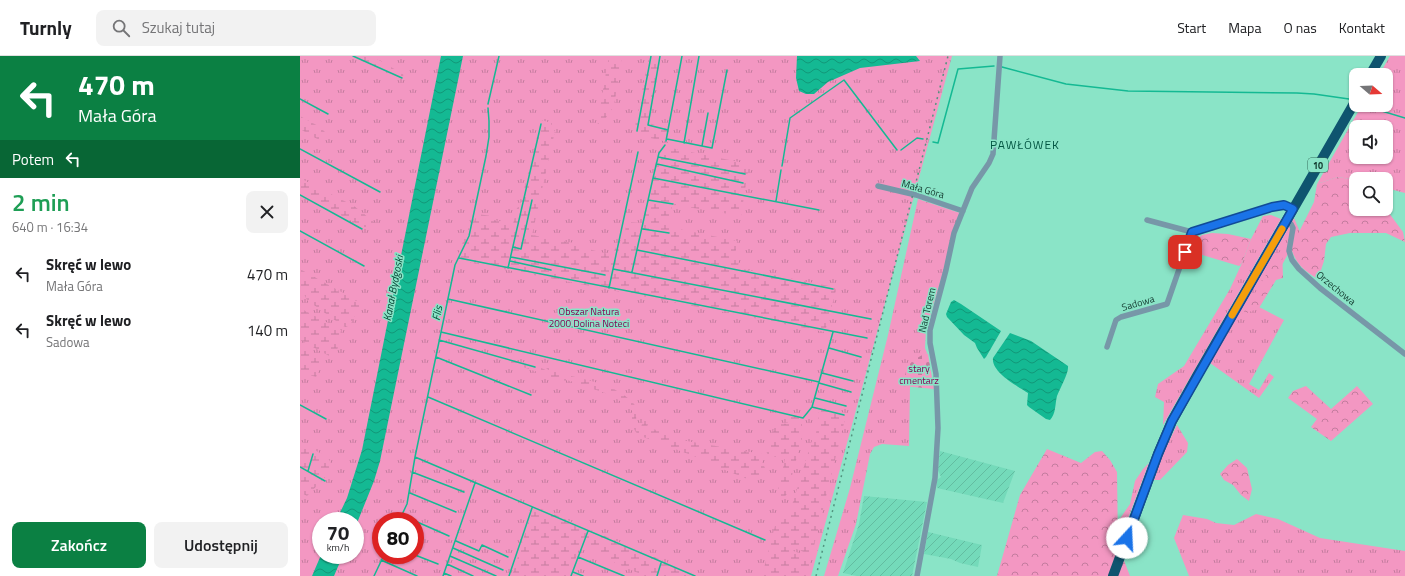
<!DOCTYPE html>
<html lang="pl">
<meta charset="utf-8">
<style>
:root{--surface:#fff;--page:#f2f2f2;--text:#202124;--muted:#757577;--line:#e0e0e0;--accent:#0b8043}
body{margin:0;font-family:"Titillium Web",sans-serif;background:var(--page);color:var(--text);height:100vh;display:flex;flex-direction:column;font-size:15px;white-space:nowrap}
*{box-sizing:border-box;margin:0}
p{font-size:13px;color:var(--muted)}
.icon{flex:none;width:22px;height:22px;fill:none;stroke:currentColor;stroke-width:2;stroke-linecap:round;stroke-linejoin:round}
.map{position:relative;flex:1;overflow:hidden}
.panel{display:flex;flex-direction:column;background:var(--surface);width:300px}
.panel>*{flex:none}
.guide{background:#0b8043;color:#fff;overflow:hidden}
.needle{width:26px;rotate:109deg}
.buttons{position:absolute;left:1049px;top:12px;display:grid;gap:8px}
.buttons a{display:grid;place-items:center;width:44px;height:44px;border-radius:8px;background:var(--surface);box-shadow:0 1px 3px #0004;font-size:20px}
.speed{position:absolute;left:12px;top:456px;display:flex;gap:8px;font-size:20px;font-weight:700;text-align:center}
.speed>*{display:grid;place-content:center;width:52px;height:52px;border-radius:50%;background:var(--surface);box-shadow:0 1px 3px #0004;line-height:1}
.speed small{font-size:10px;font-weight:400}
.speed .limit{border:6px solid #d22;background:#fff;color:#111}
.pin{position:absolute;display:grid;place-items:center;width:34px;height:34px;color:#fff;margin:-17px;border-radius:8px;box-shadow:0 2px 6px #0006}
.me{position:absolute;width:44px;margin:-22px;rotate:20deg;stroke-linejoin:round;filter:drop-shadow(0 0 3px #0008)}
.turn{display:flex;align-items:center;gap:14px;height:84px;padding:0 12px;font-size:18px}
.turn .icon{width:52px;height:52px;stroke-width:2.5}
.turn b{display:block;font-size:28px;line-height:34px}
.then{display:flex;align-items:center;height:38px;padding:0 12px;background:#0003;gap:8px;font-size:15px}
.round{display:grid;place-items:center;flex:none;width:42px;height:42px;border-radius:8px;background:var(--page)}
.headline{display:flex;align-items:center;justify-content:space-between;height:68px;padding:0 12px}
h1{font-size:24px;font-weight:600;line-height:30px;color:#1e9e55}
.cta{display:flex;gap:8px;margin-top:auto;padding:8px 12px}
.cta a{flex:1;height:46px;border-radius:8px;background:var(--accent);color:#fff;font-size:16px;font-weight:600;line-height:46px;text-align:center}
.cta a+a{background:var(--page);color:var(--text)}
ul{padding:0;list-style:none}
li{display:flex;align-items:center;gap:12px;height:56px;padding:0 12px}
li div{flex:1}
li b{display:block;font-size:15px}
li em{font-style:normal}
header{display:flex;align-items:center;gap:24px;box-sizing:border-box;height:56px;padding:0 20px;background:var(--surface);border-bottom:1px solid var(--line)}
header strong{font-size:19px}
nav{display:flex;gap:22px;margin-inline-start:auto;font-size:14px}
.search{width:280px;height:36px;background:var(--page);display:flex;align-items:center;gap:10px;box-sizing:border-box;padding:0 14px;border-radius:8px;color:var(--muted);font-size:15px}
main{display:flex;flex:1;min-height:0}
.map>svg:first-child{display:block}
</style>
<header>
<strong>Turnly</strong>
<div class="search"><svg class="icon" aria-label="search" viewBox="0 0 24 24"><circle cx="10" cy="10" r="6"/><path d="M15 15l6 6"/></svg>Szukaj tutaj</div>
<nav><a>Start</a><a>Mapa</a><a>O nas</a><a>Kontakt</a></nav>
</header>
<main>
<section class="panel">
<div class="guide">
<div class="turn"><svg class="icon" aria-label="left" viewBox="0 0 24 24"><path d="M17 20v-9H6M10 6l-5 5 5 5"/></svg><div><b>470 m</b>Mała Góra</div></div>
<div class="then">Potem<svg class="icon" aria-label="left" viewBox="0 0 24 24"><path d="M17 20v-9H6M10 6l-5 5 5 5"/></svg></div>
</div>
<div class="headline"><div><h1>2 min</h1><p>640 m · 16:34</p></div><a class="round"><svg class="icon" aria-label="close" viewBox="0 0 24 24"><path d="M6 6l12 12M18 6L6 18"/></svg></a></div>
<ul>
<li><svg class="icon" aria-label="left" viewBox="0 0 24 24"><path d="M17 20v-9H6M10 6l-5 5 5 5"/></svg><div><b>Skręć w lewo</b><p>Mała Góra</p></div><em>470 m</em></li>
<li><svg class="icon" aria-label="left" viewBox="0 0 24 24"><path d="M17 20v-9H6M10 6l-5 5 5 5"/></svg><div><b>Skręć w lewo</b><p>Sadowa</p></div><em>140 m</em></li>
</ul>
<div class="cta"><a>Zakończ</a><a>Udostępnij</a></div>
</section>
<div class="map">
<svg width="1105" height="520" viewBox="0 0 1105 520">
<defs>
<pattern id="industrial-furrows" width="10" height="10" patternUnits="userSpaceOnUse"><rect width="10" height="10" fill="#74daba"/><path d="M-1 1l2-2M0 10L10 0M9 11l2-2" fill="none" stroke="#63bca0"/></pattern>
<pattern id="grass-tufts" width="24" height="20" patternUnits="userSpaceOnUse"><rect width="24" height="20" fill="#f397c2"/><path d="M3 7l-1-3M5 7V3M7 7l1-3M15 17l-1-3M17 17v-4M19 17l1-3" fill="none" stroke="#c37c9e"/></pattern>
<pattern id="forest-crowns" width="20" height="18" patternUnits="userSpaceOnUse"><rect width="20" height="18" fill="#f397c2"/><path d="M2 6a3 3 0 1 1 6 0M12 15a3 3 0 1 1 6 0" fill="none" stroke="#c37c9e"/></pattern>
<pattern id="wetland-marsh" width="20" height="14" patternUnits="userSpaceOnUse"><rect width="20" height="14" fill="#f397c2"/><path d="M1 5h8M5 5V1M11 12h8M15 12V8" fill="none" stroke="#c37c9e"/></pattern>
<pattern id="cemetery-stones" width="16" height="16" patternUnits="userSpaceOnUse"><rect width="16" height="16" fill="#f397c2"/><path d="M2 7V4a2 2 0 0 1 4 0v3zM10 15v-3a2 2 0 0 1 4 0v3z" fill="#c37c9e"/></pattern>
<pattern id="water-waves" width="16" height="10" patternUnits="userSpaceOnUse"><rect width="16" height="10" fill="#14b993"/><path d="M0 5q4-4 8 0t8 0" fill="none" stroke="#119778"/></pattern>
</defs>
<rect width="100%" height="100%" fill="#8ae4c7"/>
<path fill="url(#industrial-furrows)" d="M640 395 715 415 703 447 637 432V424L641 421 638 414Z
M564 440 627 446 612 520H557L543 517 559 468Z
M628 476 682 489 678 511 660 507 651 503 624 498Z"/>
<path fill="url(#grass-tufts)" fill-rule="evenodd" d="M0 0H652L511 520H0ZM21 465H55V499H21ZM81 465H115V499H81Z
M1090 0H1105V137L1086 132V123L1056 124 1038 121 1017 128 1062 49H1086V19H1079ZM1056 71H1086V101H1056Z
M618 143 660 157 654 171 642 220 626 273 625 292 627 297H626L603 329 610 330 609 390 582 388 574 391 570 398 556 468 538 520H524L550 432 588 279Z
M971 159 981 163 863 369 864 346 855 341 858 328 884 310 930 233 942 207 951 183 963 160Z
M994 162 1000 176 959 251 984 264 949 328 959 334 969 317 974 321 959 342 910 307Z
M877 369 888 387 887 396 860 424H854L861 401Z
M849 407 818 489 817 467 830 448 835 425 843 413Z
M956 458 978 463 1020 482 1105 495V520H889L874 482 883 459 907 463 916 467 934 469Z"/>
<path fill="url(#forest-crowns)" d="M1038 121 1056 124V153H1086L1103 176 1105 186 1086 177H1050L1031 181 1026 188 1024 205 1018 223C1003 214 996 208 991 192L1014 146 1017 128Z
M912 177 928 178 951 183 942 207 939 210 899 198 894 185 902 179Z
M982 192 983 222 976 224 959 252 942 259Z
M1006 330 1031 353 1057 330 1073 348 1031 385 1011 371 1017 363 988 342 993 335Z
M747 393 781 407 795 396 802 395 810 404 817 416 818 489 830 520H697L720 439Z
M937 403 947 412 952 433 949 445 941 439 933 429 924 424 920 418 928 409Z"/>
<path fill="url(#wetland-marsh)" d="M50 0H72L103 18 104 23Z
M309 0H322L314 50 301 69 297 67Z
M349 0H361L349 67 370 74 368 86 337 79 334 76Z
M0 60 20 71 25 76 19 84 0 73Z
M241 64 252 67 251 72 255 75 232 179 284 189 288 193 312 199 317 189H322L327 166 342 167 358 96 361 90 449 108 441 160 375 149 372 150 368 170 369 171 437 185 435 201 439 203 438 212 534 231 536 234 525 276 157 204 156 203 171 166H174L177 158 192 160 194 164 213 168 217 152 220 150Z
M0 122 54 150 74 166V171H64L1 139H0Z
M0 213 54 243 60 249 50 269 46 271 43 270 7 244 4 238 0 235Z
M0 252 41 274 36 301 33 302 0 284Z
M0 290 23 303 24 304 16 321 0 316Z
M203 302 235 309 252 317 246 312V308L261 313V317L263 318C286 324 318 329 334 348 340 355 332 364 340 375L344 361 346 360 350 362 347 371 378 381 381 384 462 398 465 401 462 406 465 412 458 424 455 426 400 404 399 402 338 379 332 370V353L311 339 267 324 263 325 203 304 202 303Z
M511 350 545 357 546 359 512 498 511 499 489 490 487 492 510 502 511 504 506 520H462L477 462 486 463 493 446 513 381 516 377 519 359V357L509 353Z
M487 357 502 362V370L504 375 487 438 481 445 478 434 485 403 468 399 466 395 476 367 488 368 486 363Z
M0 385 28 402 33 411 32 414 7 440 0 436Z
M232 449 399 520H345L297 499 294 495 281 488 269 520H212L230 461 229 457Z"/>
<path fill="url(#cemetery-stones)" d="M626 297 628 298 634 333 603 330C607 309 607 307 626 297Z"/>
<path fill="url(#water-waves)" d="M141 0H163L80 405 74 425 55 472V465H36L47 442 62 394Z
M497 0H616L620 5 560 12 528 26 514 38H506L499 35 496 22Z
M654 244 661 248 701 275 686 301 684 303 677 292 675 287 664 279 647 261 646 258 651 246Z
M710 277 731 285 768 310C769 317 760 332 757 340 755 348 756 358 750 364L746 363 729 351 727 349 728 337C717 330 691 316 693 302Z
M21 499H43L34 520H12Z"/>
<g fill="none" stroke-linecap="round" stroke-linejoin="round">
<path stroke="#14b993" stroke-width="1.5" d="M53 0 102 22
M360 0 348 69 368 74 366 85
M702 11 766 28 828 35 997 37 1014 38 1049 43
M0 43 28 58
M188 48 199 0
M1062 49 1105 62
M368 74 382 0
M337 75 351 0
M367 83 412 92 427 14
M633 86 638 87 658 13 694 10
M384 87 399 0
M402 90 408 57
M0 93 80 136
M601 94 617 82 623 83
M358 101 445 118
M357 108 443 127
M482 110 490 62 544 24 597 94
M353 122 359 97 365 89
M0 139 62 173
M348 144 373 148
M476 145 481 114
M343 173 369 177
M0 175 64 210
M213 191 221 193 232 144
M337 194 533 233
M211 201 305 219
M159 202 567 282
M210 205 251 214
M208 212 241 68
M313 213 338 96
M332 216 353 122 519 154
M309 232 313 213 571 263
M148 243 519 326
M141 276 503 362 512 351 533 276
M139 284 235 311
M529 292 561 301
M136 301 231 339
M522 317 553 325
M519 327 551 336
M128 341 465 484
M515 342 546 350
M0 349 26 363
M512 351 544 359
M115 401 395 520
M0 411 25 425
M8 415 13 398
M112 416 164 436
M110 437 156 456
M102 460 114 465
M99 465 107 448 115 401 155 209 169 180 186 100 189 81V65L188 52
M115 465 149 480
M156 485 179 495 182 489 208 501
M153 492 203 514
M115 499 138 508
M150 500 196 520
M278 501 324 520
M81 504 117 520
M147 508 173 520
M273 516 283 520
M144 517 151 520
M74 520 84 499
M143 520 175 427
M209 520 232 452
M271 520 288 475
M357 520 361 507"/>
<path stroke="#7797a8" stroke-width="5.5" d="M578 130 616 139 663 155
M847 164 892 176 972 151 984 149 993 153
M987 165 991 168 993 172 989 195 992 204 999 213 1020 232 1105 298
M807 291 816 264 821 261 867 248 892 176
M617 520 635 422 638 372 636 318 630 287V274L646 214 654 177 672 132 689 107 693 98 700 0"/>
<path stroke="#0f546f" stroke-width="10" d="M1070 19 1081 0
M813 520 858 398 872 365 897 320 1056 44"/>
<path stroke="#52947f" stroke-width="1.5" stroke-dasharray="2 4" stroke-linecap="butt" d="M516 520 648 0"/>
</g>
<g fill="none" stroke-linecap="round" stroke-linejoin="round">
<g stroke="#114b97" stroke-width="10">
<path id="route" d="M827 482 858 398 872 365 993 153 984 149 972 151 892 176 885 196"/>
</g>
<use href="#route" stroke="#1a73e8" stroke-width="7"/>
<path stroke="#f59e0b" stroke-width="7" d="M932 259 982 173"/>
</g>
<g text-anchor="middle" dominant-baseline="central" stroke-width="3" stroke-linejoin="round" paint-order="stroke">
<rect fill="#8ae4c7" stroke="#356c5b" stroke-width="1" x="1008" y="102" width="20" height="14" rx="3"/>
<g font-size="9" font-weight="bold" fill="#11382d">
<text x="1018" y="109">10</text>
</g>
<g font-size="10" fill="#11382d" stroke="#8ae4c7">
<text transform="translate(623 133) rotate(16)">Mała Góra</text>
<text transform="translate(1036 232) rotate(39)">Orzechowa</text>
<text transform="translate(838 247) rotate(-16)">Sadowa</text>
<text transform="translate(627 254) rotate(-77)">Nad Torem</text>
</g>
<g font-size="10" fill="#840655" stroke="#8ae4c7">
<text x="289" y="255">Obszar Natura<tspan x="289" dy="12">2000 Dolina Noteci</tspan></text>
<text x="619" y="312">stary<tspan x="619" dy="12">cmentarz</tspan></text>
</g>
<g font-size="11" font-style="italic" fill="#064636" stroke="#8ae4c7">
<text transform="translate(93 232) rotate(-79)">Kanał Bydgoski</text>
<text transform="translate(137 257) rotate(-79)">Flis</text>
</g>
<g font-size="12" letter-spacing="1" fill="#025542" stroke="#8ae4c7">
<text x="725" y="88">PAWŁÓWEK</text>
</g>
</g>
</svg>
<div class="buttons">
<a><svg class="needle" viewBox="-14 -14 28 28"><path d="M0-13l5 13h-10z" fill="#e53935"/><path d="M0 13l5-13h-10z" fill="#757577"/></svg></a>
<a><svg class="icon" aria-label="sound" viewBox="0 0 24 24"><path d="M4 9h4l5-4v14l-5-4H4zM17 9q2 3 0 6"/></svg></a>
<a><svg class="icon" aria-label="search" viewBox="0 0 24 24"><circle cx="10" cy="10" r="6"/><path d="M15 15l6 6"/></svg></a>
</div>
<div class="speed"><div>70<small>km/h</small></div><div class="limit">80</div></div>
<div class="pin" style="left:885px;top:196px;background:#d93025"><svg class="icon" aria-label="arrive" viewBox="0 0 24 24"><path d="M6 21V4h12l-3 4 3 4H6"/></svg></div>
<svg class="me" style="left:827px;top:482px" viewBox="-20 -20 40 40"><circle r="19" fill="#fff"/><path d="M0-13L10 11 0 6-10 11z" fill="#1a73e8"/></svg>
</div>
</main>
